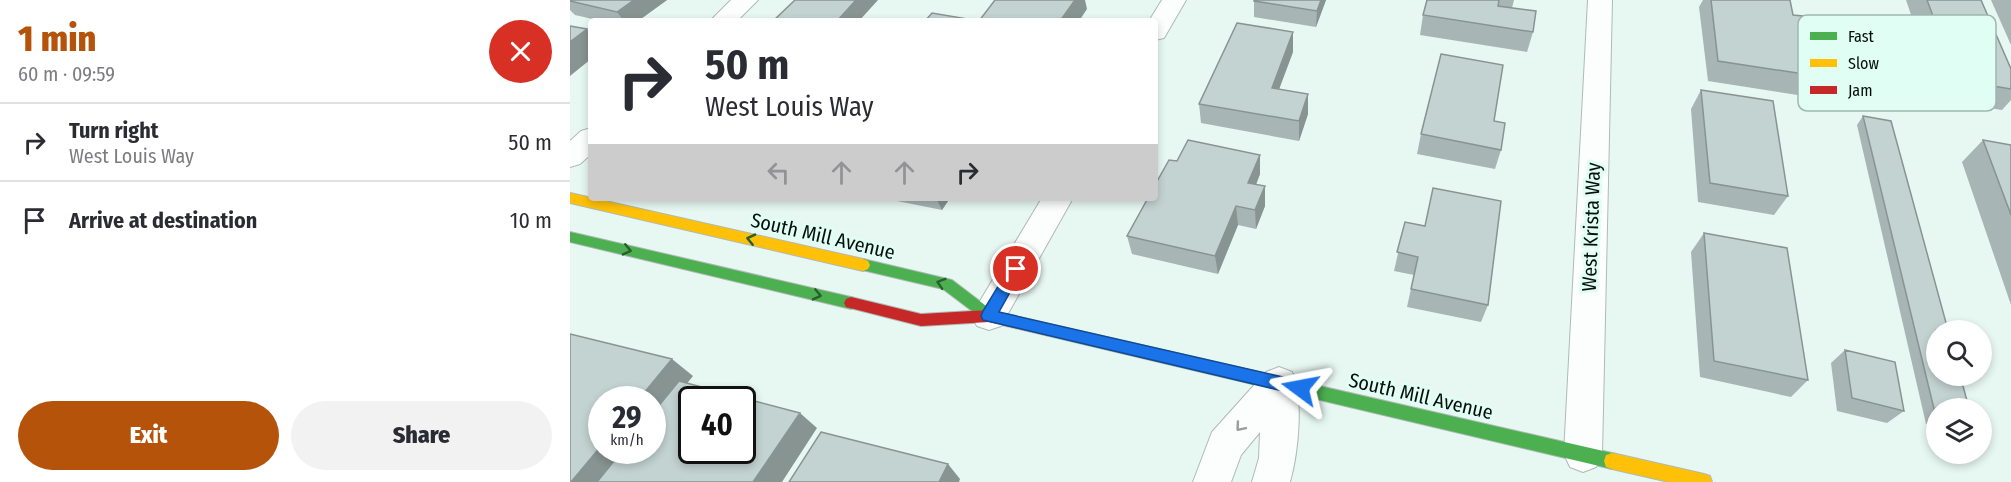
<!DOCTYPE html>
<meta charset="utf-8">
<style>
:root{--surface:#fff;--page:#f2f2f3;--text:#2b2b33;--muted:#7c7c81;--line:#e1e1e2;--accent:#b45309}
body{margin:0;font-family:"Fira Sans Condensed",sans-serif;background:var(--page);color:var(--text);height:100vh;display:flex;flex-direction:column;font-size:22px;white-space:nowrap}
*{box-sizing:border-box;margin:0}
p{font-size:20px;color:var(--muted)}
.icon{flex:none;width:33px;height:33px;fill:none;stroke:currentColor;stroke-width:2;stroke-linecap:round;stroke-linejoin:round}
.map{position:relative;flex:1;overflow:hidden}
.drawer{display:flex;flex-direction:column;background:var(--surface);width:570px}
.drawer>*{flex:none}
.hud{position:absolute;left:18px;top:18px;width:570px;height:183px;border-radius:6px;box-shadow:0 3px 9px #0003;background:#fff;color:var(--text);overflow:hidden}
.controls{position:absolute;left:1356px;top:320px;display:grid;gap:12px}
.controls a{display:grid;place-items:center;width:66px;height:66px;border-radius:50%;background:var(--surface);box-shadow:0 3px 9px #0003;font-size:30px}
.speed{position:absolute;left:18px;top:386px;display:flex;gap:12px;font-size:30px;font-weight:700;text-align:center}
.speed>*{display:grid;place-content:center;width:78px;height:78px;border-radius:50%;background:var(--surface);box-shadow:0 3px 9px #0003;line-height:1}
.speed small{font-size:15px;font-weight:400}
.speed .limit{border:3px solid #111;border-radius:9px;background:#fff;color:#111}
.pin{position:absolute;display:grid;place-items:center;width:51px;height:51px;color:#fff;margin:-26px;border:3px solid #fff;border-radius:50%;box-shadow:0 2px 6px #0007}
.me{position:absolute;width:66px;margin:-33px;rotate:283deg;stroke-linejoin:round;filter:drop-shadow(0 0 4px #0008)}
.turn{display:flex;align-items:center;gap:21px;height:126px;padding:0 18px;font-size:27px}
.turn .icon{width:78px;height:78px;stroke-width:2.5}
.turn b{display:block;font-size:42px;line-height:51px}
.lanes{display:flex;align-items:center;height:57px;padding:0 18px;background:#0003;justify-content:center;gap:30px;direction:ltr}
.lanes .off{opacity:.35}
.round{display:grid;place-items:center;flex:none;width:63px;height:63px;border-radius:32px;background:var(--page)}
.overview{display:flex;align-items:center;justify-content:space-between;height:102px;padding:0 18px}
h1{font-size:36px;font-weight:800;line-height:45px;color:var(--accent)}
.button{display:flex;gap:12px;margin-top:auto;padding:12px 18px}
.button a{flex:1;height:69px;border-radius:36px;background:var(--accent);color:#fff;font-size:24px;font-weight:800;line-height:69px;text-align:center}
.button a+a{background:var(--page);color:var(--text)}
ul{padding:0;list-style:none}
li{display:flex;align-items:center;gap:18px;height:78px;padding:0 18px;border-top:2px solid var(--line)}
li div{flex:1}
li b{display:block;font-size:22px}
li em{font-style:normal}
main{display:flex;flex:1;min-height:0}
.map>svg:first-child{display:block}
</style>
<main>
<section class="drawer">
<div class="overview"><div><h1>1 min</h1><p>60 m · 09:59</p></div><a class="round" style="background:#d93025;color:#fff"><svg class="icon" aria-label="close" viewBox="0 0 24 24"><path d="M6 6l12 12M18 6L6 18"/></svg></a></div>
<ul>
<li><svg class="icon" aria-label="right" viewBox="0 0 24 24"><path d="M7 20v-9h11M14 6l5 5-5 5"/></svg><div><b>Turn right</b><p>West Louis Way</p></div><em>50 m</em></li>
<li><svg class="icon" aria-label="arrive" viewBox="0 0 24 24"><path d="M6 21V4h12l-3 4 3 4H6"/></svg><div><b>Arrive at destination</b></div><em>10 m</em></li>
</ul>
<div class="button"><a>Exit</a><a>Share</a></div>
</section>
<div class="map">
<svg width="1441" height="482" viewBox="0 0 1441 482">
<rect width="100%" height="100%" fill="#e7f8f2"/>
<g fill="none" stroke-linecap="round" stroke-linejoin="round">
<g stroke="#aebab6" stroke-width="2">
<path id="street" d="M161 0H188L167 21H140Z
M592 0H616L594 38 585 40V21H579Z
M1018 0H1042L1032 454 1026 467 1013 472 1000 467 994 454Z
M21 128V154L10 164 0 167V141L11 131Z
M472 198H503L431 326 419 330 407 326 402 316 407 306Z
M709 367 722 372C734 398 728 454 720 482H682L689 458 690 432 671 455 661 482H623L642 432 696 372Z"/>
</g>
<g stroke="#aebab6" stroke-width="2">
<path id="fast" d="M0 232 281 297 286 299 288 303 286 307 281 309 0 242Z
M293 259 382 280 424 312 426 316 424 320 419 322 414 320 373 289 288 269 286 265 288 261Z
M479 324 1042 453 1048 455 1050 461 1048 467 1042 469 479 336 474 334 472 330 474 326Z"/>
</g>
<g stroke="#aebab6" stroke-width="2">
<path id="slow" d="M0 193 293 259 298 261 300 265 298 269 293 271 0 203Z
M1042 453 1134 474 1140 476 1142 482H1099L1042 469 1036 467 1034 461 1036 455Z"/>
</g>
<g stroke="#aebab6" stroke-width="2">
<path id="jam" d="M281 297 351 314 419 310 479 324 484 326 486 330 484 334 479 336 419 322 351 326 276 307 274 303 276 299Z"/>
</g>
<use href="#street" fill="#fbfefd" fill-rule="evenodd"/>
<use href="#fast" fill="#4caf50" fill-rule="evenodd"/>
<use href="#slow" fill="#ffc107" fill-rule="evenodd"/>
<use href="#jam" fill="#c62828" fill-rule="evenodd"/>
</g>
<path fill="#a7b5b4" d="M0 0H97L68 21H31L5 15 0 10Z
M684 0H756L746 27 684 17Z
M857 0H944L942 8 963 32 957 52 850 35 853 15Z
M1133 0H1220L1223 15 1247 76 1234 96 1138 81 1129 7Z
M1336 0H1411L1441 69V100L1432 110 1370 100Z
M1421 0H1441V45Z
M723 52 709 89 738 94V114L729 141 631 123 629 104Z
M1131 90 1218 196 1204 215 1128 202 1121 109Z
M1293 116 1366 408V426L1356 424 1287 125Z
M924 121 931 150 925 169 847 154 851 134Z
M1413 140 1441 145V305L1392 162Z
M690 155V174L686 185 695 206 686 229 668 225 648 274 562 254 557 236 607 161Z
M312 198H380L372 210Z
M835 222 918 305 911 322 837 307 844 275 824 271Z
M1134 233 1238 380 1221 397 1130 377 1121 252Z
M1275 350 1334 411 1317 423 1267 411 1261 363Z"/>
<path fill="#889492" d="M64 0H97L68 21H54L47 12Z
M286 0H308L289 21H267Z
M505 0H515L517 9 509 21H490Z
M751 0H756L746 27 747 11Z
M17 29 21 33V59L0 76V42Z
M723 32V52L702 108V88Z
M738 94V114L729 141V121Z
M690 155V174L679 202 678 183Z
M695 186V206L686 229 685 210Z
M366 198H380L372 210Z
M666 206 668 225 648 274 645 256Z
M102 359 123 376 82 427V399H69Z
M230 413 247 428 212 482H183Z
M32 445V450H64L39 482H1Z
M378 464 390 479 389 482H369Z"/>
<path fill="#c2d3d1" stroke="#889492" stroke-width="1.5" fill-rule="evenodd" d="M0 0H64L47 12 0 1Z
M225 0H286L267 21H203Z
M425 0H505L490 21H355L362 13 409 21Z
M684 0H751L747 11 684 1Z
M857 0H929L928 6 966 11 963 32 853 15Z
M1141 0H1220L1223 15 1233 16 1247 76 1148 61Z
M1357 0H1411L1441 69V89L1387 80Z
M667 23 723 32 702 88 738 94 729 121 629 104Z
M0 26 17 29 0 42Z
M871 54 933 65 924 121 935 123 931 150 851 134Z
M1131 90 1203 101 1218 196 1140 183Z
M1293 116 1321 121 1378 330H1366V375H1390L1399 408H1366V417Z
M618 140 690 155 678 183 695 186 685 210 666 206 645 256 557 236 578 198H585V185L599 160 607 161Z
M1413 140 1441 145V215Z
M863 188 931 201 918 305 841 289 848 257 827 252 835 222 855 226Z
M1134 233 1217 248 1238 380 1144 361Z
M0 334 102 359 69 399H32V445L1 482H0Z
M1275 350 1325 362 1334 411 1282 398Z
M109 381 230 413 183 482H27L53 450H82V414ZM122 399H172V450H122Z
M251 432 378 464 369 482H219Z"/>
<defs><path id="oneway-chevron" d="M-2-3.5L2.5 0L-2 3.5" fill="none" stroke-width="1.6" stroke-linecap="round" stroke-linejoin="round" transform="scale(1.5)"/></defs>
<g stroke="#295f2e">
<use href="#oneway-chevron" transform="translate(181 239) rotate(-167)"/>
<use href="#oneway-chevron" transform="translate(57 250) rotate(13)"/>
<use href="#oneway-chevron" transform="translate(371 283) rotate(-162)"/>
<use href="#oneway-chevron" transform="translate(247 295) rotate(13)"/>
</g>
<use stroke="#999e9d" href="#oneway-chevron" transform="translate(670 427) rotate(130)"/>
<path fill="#1a73e8" stroke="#114b97" stroke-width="1.5" d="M446 263 453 269 429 312 730 381 736 383 738 388 736 393 730 395 413 320 411 316 413 311 441 265Z"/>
<g text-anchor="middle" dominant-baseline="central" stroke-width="6" stroke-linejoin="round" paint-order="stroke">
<g font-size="20" fill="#060f0c" stroke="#e1fef4">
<text transform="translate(1021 227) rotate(-88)">West Krista Way</text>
<text transform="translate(253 236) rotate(13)">South Mill Avenue</text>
<text transform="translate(851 396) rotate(13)">South Mill Avenue</text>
</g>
</g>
<rect x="1228" y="15" width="198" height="96" rx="9" fill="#e1fef4" stroke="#9fb6ae" stroke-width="1.5"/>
<rect x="1240" y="32" width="27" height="8" fill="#4caf50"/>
<rect x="1240" y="59" width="27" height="8" fill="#ffc107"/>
<rect x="1240" y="86" width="27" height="8" fill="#c62828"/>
<g font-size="16" fill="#060f0c">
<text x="1278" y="42">Fast</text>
<text x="1278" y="69">Slow</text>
<text x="1278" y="96">Jam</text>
</g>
</svg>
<div class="controls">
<a><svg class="icon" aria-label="search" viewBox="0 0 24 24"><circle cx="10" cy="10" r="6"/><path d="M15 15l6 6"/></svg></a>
<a><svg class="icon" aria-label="layers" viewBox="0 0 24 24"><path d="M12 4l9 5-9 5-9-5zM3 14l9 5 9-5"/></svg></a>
</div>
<div class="speed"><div>29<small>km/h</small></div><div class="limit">40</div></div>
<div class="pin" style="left:446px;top:269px;background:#d93025"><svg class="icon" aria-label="arrive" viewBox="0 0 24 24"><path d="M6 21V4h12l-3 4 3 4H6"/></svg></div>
<svg class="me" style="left:730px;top:388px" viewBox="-20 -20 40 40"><path d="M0-17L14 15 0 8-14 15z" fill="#1a73e8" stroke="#fff" stroke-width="4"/></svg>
<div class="hud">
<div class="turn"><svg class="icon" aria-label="right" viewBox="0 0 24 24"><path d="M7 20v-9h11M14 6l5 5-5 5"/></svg><div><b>50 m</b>West Louis Way</div></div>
<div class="lanes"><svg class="icon off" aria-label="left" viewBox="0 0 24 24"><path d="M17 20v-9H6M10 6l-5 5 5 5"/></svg><svg class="icon off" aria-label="ahead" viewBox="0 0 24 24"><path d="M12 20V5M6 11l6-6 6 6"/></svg><svg class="icon off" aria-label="ahead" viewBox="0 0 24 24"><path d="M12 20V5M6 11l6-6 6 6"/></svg><svg class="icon" aria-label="right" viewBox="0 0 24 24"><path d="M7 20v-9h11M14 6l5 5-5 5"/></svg></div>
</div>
</div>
</main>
